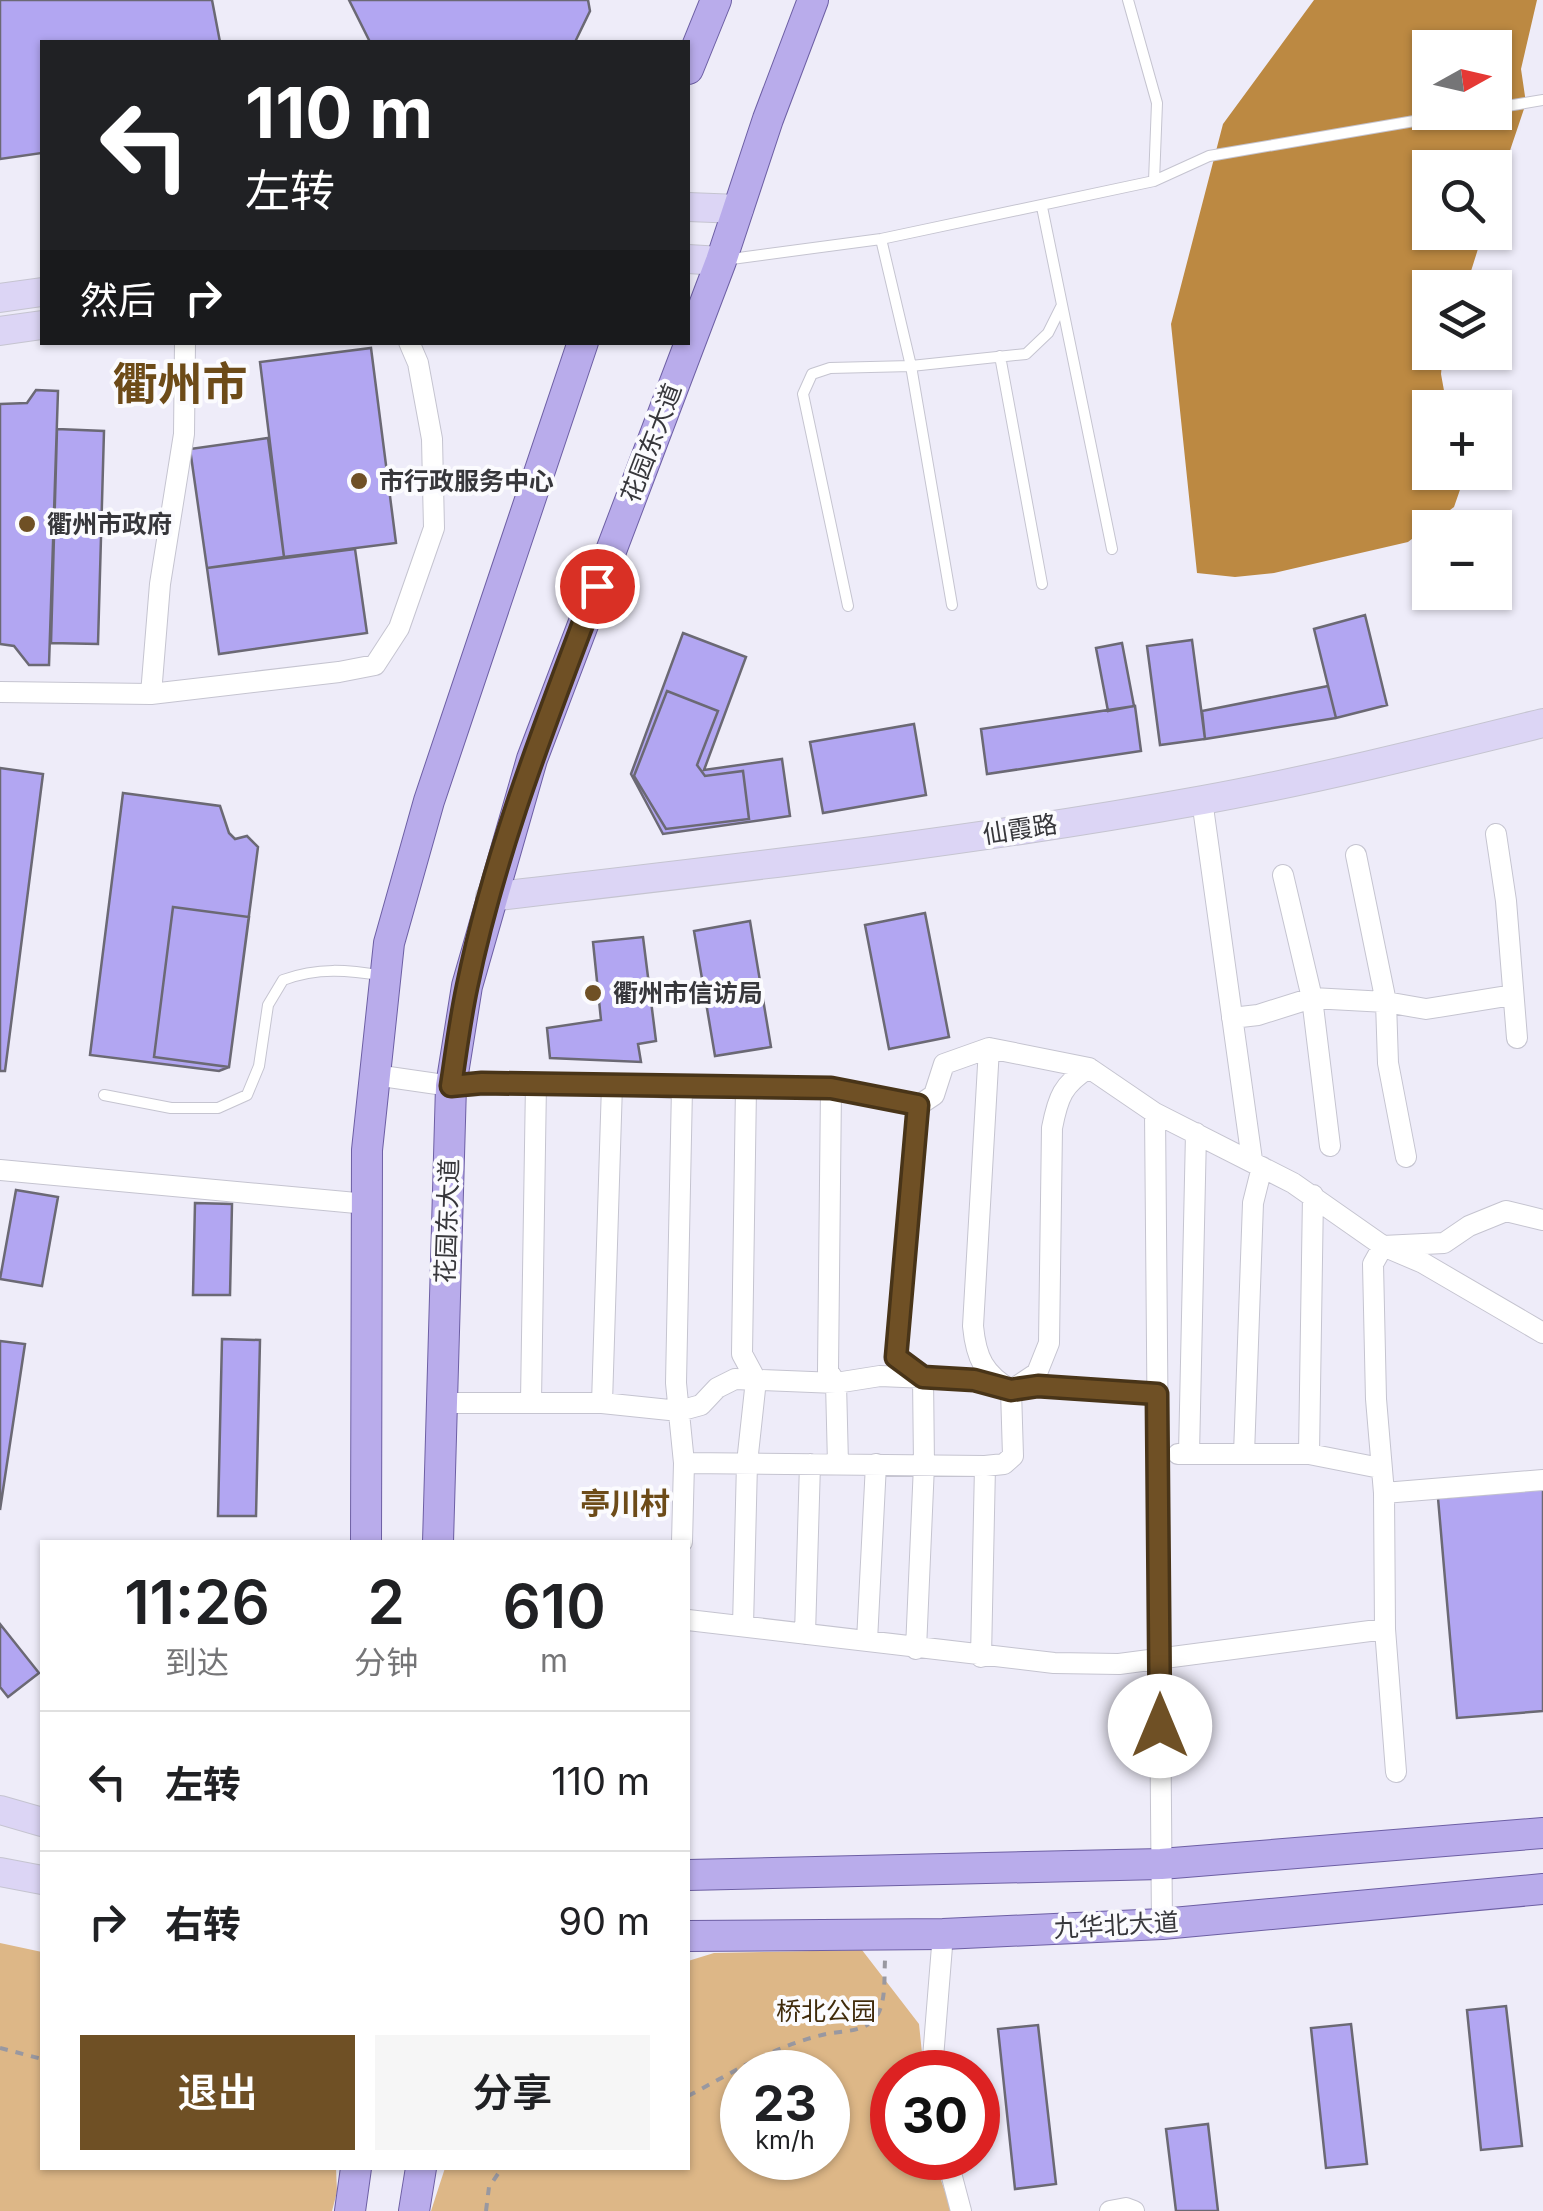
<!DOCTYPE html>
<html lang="zh">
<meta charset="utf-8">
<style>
:root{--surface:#fff;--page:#f6f6f6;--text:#202124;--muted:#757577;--line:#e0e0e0;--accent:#6f5025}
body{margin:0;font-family:Inter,"Noto Sans SC",sans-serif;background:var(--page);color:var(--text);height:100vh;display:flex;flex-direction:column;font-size:38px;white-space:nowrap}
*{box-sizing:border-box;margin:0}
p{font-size:32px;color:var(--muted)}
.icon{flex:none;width:55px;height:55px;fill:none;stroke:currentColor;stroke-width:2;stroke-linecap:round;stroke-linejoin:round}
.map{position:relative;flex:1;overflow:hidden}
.details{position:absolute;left:40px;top:1540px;width:650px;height:630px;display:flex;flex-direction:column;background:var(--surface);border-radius:0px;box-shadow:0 2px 8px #0004}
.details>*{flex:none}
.guide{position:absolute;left:40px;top:40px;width:650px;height:305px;border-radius:0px;box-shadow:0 2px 8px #0004;background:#202124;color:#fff;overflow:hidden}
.needle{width:65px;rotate:82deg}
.buttons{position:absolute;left:1412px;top:30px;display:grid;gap:20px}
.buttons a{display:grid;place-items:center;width:100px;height:100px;border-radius:0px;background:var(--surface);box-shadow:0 2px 8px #0004;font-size:50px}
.speed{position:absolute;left:720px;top:2050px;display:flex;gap:20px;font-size:50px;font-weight:700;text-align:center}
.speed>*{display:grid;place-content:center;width:130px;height:130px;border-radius:50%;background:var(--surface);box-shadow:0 2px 8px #0004;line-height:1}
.speed small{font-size:25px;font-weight:400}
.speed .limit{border:15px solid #d22;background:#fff;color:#111}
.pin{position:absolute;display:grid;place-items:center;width:85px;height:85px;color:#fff;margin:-42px;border:5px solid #fff;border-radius:50%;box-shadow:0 2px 10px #0007}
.me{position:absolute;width:110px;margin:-55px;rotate:0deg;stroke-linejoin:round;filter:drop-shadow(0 0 8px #0008)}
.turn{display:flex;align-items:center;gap:35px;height:210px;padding:0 40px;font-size:45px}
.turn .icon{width:130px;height:130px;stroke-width:2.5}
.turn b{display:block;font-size:70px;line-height:85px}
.then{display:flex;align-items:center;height:95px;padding:0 40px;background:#0003;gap:20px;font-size:38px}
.eta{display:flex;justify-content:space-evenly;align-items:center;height:170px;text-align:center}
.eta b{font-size:60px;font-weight:600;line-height:70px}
.primary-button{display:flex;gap:20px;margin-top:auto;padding:20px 40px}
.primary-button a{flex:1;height:115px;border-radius:0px;background:var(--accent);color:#fff;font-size:40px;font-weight:600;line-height:115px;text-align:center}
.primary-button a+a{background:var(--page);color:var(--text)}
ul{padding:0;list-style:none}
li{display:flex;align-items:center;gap:30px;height:140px;padding:0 40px;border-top:2px solid var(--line)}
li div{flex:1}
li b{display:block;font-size:38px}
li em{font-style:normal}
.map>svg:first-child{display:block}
</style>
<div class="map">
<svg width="1543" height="2211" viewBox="0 0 1543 2211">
<rect width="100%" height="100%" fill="#eeecf9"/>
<path fill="#ddb787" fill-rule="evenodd" d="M0 1943 42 1952V2168H336L337 2192 332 2211H0Z
M862 1950 919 2024 924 2072H892V2158H933L952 2211H431L445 2168H688V1961L714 1953ZM742 2072H828V2158H742Z"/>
<path fill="#bc8942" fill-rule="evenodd" d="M1314 0H1537L1521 69 1526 103 1495 195V168H1430V232L1483 233 1466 287 1430 288V352L1443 353 1441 374 1447 407 1430 408V472L1461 473 1462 484 1454 507 1408 542 1274 573 1235 577 1197 573 1171 324 1223 124ZM1430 48H1495V112H1430Z"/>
<path fill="#b2a6f2" stroke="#6b6974" stroke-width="2.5" d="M0 0H212L220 42H42V153L0 159Z
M349 0H588L590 11 575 42H370Z
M371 348 396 543 284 557 260 362Z
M36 390 58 391 49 665H29L14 646 0 644V404L27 403Z
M57 429 104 431 98 644 51 643Z
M268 438 284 557 207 568 190 449Z
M355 549 367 633 219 654 207 568Z
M1365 615 1387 705 1336 718 1314 629Z
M683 633 746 657 704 770 782 759 790 816 663 834 631 774Z
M1192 640 1205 739 1160 745 1147 646Z
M1122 643 1134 706 1108 711 1096 648Z
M1328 686 1336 718 1205 739 1202 711Z
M667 691 718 711 697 765 705 776 743 771 749 819 666 829 634 776Z
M1135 706 1141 751 987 774 981 729Z
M914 724 926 795 823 813 810 742Z
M0 768 43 774 5 1071H0Z
M123 793 220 806 229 833 235 839 247 836 258 847 229 1067 219 1071 90 1055Z
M173 907 249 917 229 1067 154 1057Z
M925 913 949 1037 889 1049 865 925Z
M750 921 771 1047 715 1056 694 931Z
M643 937 656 1041 638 1044 641 1062 550 1058 547 1028 601 1020 593 942Z
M16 1190 58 1197 42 1286 0 1279Z
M195 1203 232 1204 230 1295H193Z
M222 1339 260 1340 256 1516H218Z
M0 1341 25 1344 0 1510Z
M1543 1489V1711L1457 1718 1438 1498Z
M0 1624 39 1673 8 1697 0 1687Z
M1506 2006 1522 2146 1481 2150 1467 2010Z
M1351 2024 1367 2164 1326 2168 1311 2028Z
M1038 2025 1056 2184 1015 2189 998 2029Z
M1208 2124 1218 2211H1176L1166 2129Z"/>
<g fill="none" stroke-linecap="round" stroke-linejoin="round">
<g stroke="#c5c4d0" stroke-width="12">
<path id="lane" d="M1128 0 1157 103 1154 181
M1495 108 1543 100
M1042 207 1112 549
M881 239 911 366 952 605
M724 260 881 239 1154 181 1209 156 1467 112
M1000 356 1042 584
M848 606 803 394 812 374 830 368 911 366 1026 354 1048 333 1061 307
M104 1095 171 1108H218L247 1095 259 1066 268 1005 283 980C318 967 348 970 384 976"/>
</g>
<g stroke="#c5c4d0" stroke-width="22">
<path id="street" d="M0 692 151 694 339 672 375 665 399 628 434 528 432 439 418 363 409 342
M151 694 160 584 184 434 185 342
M1202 800 1252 1160
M1496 834 1506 901 1517 1038
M1356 855 1386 1002 1388 1063 1406 1157
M1283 875 1312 998 1330 1146
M1232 1018 1258 1015 1312 998 1386 1002 1426 1009 1513 995
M375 1075 451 1086 576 1083 673 1088H831L919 1105 934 1095 944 1064 989 1048 1089 1068 1155 1113 1293 1183 1383 1246 1423 1263 1543 1333
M682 1088 676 1383 684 1463 682 1542
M831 1088 828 1371 836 1383 838 1464
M1155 1113 1162 1924
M0 1170 367 1204
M1016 1387 1037 1373 1049 1343 1052 1128C1058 1097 1063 1084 1089 1068
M531 1401 536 1083
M442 1403H602L679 1411 701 1405 717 1388 735 1379 836 1383 880 1376 974 1380 1011 1390 1038 1386 1157 1394
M602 1403 612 1085
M1178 1454H1309L1380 1468
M1189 1454 1196 1133
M1244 1454 1253 1203 1262 1167
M1309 1454 1313 1195
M684 1463 985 1466 1004 1464 1013 1456 1011 1390C984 1374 976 1358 973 1326L989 1048
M1384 1493 1543 1480
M688 1620 1054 1663 1119 1664 1385 1629
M743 1626 747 1463 756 1380 742 1354 746 1087
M805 1634 810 1464
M867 1641 876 1464
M916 1649 924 1465 923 1377 896 1357 919 1105
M981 1657 985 1466
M1396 1772 1385 1629 1384 1493 1376 1399 1373 1264 1383 1246 1444 1243 1469 1226 1506 1211 1543 1220
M934 2072 933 2058 943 1934
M947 2158 961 2211
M1110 2211 1126 2208 1134 2211"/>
</g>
<g stroke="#c5c4d0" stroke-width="30">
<path id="secondary" d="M688 207 739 209
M688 259 721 261
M0 298 42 292
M0 331 42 325
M490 897C728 869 967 843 1203 800 1318 779 1430 751 1543 723
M0 1810 42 1822
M0 1872 42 1880"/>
</g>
<g stroke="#6d5fa4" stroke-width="32">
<path id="primary" d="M688 69 716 0
M366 1542 367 1150 389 943 429 801 583 342
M438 1542 451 1086 467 986 532 759 721 261 768 119 813 0
M688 1875 1161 1864 1543 1833
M688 1936 943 1934 1162 1924 1543 1889
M350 2211 356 2168
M414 2211 421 2168"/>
</g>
<path stroke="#9998a0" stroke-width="4" stroke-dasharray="8 8" stroke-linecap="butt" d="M0 2048 42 2059
M688 2096C732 2073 772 2047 822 2035 841 2030 866 2034 878 2014 886 1999 884 1977 885 1960
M486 2211 489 2187 502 2168"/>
<use href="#lane" stroke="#fff" stroke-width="10"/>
<use href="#street" stroke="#fff" stroke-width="20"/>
<use href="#secondary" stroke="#dcd5f5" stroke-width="28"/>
<use href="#primary" stroke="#b9aceb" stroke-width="30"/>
</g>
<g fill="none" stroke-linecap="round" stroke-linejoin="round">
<g stroke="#483418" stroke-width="25">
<path id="route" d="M597 586C548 717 495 849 467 987 460 1020 456 1053 451 1086L482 1083 831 1088 918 1105 896 1357 923 1377 974 1380 1011 1390 1038 1386 1157 1394 1160 1726"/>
</g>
<use href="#route" stroke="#6f5025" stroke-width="18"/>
</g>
<g fill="#6f5025" stroke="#fbfbfe" stroke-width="4">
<circle cx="359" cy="481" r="10"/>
<circle cx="27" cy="524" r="10"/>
<circle cx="593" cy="993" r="10"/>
</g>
<g text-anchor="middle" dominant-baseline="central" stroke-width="8" stroke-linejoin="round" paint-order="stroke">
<g font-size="25" fill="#37373b" stroke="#fbfbfe">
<text transform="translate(651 443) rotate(-69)">花园东大道</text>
<text transform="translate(1020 829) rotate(-9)">仙霞路</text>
<text transform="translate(447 1221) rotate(-88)">花园东大道</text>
<text transform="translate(1116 1925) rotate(-3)">九华北大道</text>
</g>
<g font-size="25" font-weight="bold" fill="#37373b" stroke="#fbfbfe" text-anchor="start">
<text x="379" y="481">市行政服务中心</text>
<text x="47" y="524">衢州市政府</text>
<text x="613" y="993">衢州市信访局</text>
</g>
<g font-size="25" fill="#402b0b" stroke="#fbfbfe">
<text x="826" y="2011">桥北公园</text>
</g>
<g font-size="30" font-weight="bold" fill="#6d4b18" stroke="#fbfbfe">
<text x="625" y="1503">亭川村</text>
</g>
<g font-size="45" font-weight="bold" fill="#6d4b18" stroke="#fbfbfe">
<text x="180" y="383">衢州市</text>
</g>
</g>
</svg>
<div class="buttons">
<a><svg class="needle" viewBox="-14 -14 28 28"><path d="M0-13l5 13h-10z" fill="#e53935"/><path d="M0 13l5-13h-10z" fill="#757577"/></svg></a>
<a><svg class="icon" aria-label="search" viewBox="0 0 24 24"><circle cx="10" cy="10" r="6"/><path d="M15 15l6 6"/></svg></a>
<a><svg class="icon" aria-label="layers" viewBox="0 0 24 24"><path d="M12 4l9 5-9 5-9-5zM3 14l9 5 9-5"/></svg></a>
<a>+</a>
<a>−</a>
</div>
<div class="speed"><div>23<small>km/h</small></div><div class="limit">30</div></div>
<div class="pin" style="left:597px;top:586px;background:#d93025"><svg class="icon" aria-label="arrive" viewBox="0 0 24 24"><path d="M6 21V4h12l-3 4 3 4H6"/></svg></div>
<svg class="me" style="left:1160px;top:1726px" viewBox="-20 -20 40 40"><circle r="19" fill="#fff"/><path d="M0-13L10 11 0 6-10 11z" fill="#6f5025"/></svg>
<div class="guide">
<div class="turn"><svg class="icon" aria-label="left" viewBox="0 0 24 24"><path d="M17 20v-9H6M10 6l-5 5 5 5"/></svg><div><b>110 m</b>左转</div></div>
<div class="then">然后<svg class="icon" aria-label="right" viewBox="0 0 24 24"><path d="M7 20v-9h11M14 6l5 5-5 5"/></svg></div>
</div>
<section class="details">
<div class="eta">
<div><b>11:26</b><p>到达</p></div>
<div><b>2</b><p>分钟</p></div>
<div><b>610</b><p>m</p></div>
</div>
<ul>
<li><svg class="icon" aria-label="left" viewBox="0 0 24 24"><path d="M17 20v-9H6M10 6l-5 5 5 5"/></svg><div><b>左转</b></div><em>110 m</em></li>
<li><svg class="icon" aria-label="right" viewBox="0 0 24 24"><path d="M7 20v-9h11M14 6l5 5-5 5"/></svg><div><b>右转</b></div><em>90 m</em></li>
</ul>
<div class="primary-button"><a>退出</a><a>分享</a></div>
</section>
</div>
